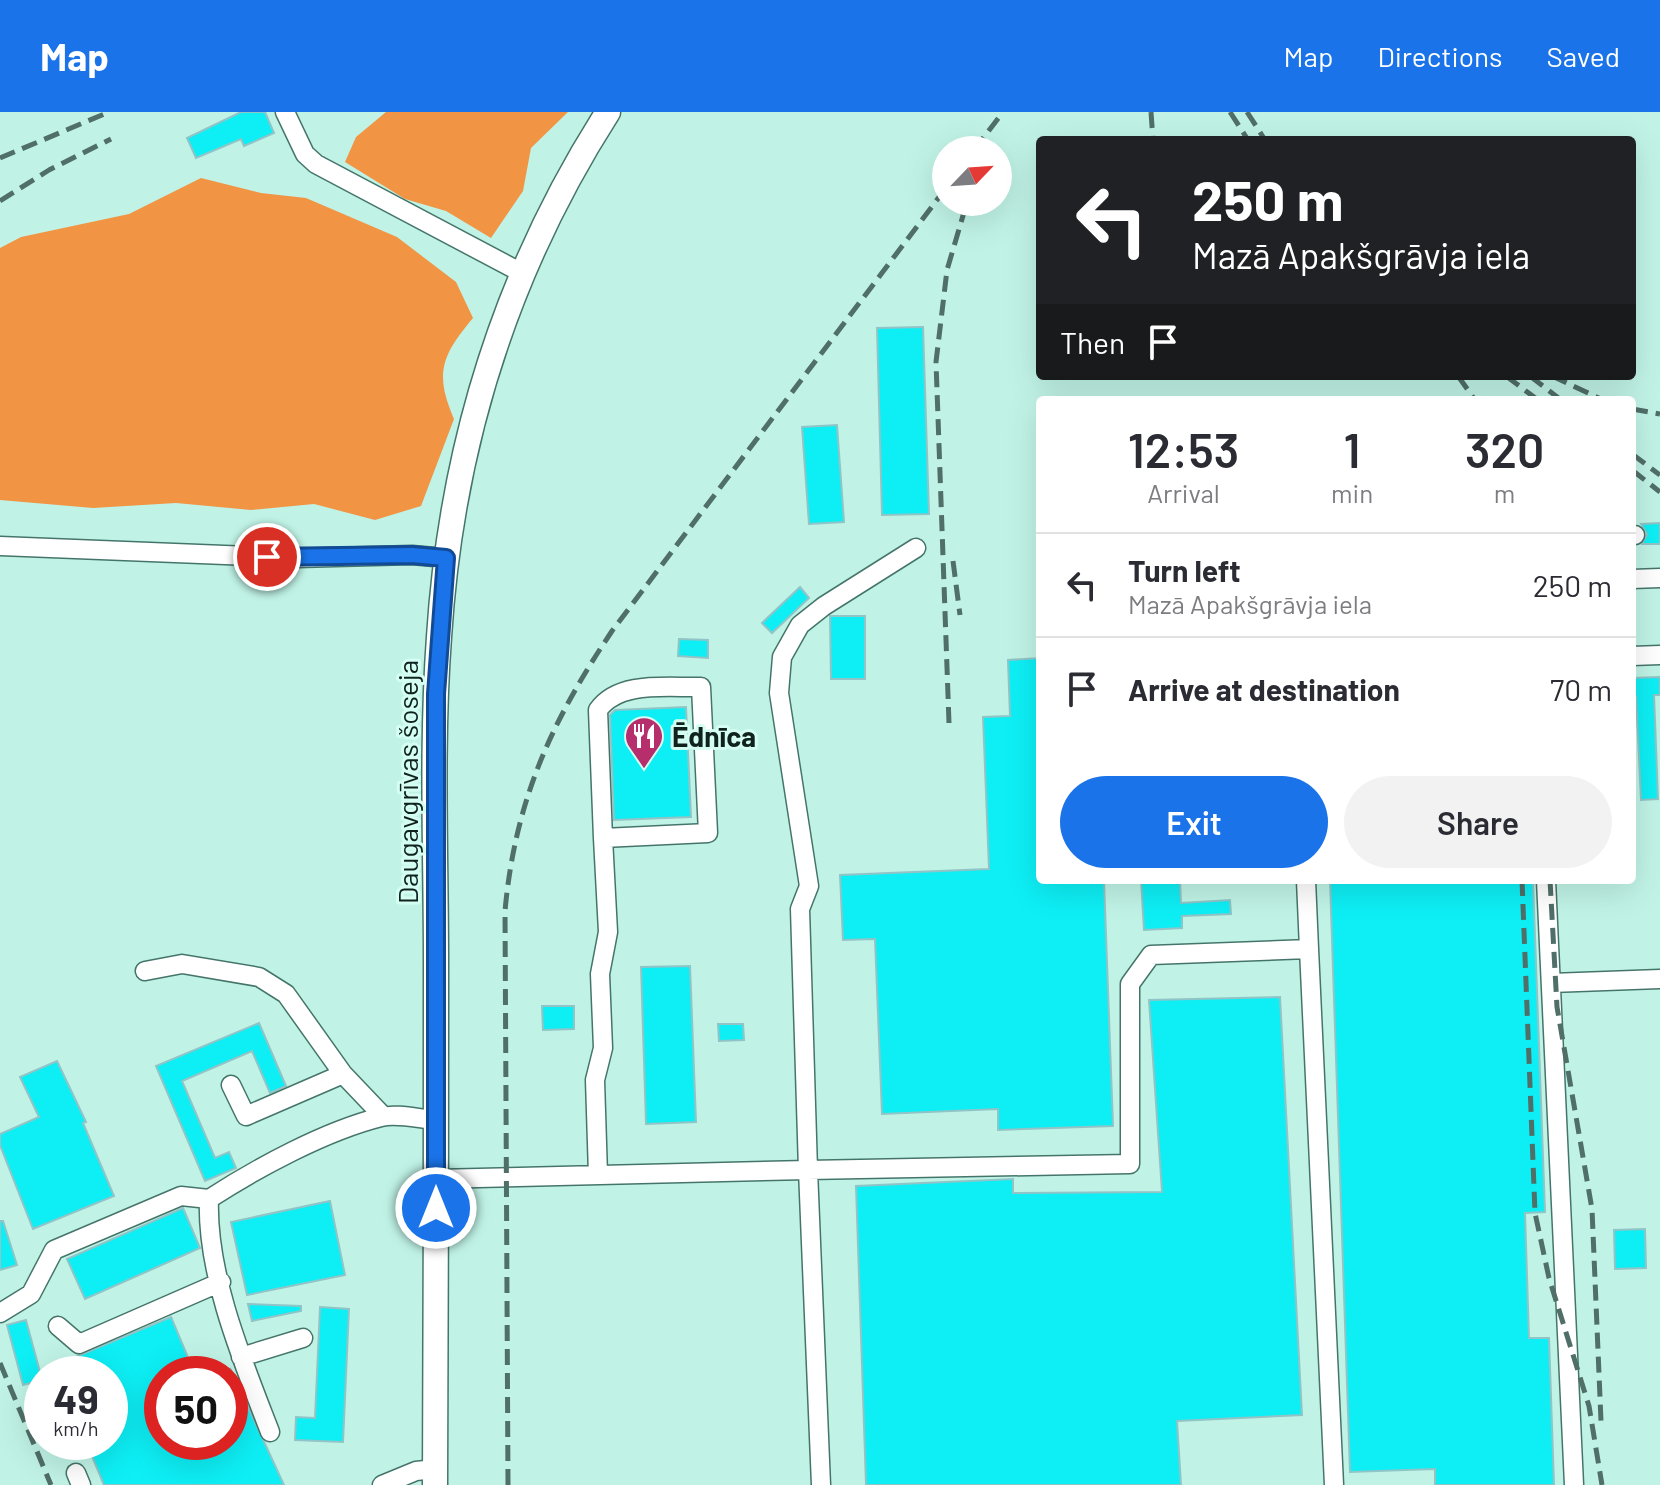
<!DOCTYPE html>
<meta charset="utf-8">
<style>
:root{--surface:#fff;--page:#f2f2f3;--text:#2b2b33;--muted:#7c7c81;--line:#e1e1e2;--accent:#1a73e8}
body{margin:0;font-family:Barlow,sans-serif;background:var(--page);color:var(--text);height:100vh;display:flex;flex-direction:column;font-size:30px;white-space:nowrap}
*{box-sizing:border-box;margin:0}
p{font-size:26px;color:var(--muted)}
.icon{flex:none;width:44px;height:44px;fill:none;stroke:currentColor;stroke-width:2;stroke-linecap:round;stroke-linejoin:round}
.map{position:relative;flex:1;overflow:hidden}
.details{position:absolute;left:1036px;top:284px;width:600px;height:488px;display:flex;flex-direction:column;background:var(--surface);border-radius:8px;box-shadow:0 8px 32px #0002}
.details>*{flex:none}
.top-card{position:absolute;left:1036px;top:24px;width:600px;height:244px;border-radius:8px;box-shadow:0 8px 32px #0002;background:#202124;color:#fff;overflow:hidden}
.needle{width:52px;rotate:65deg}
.controls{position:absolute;left:932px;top:24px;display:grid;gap:16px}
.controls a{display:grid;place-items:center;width:80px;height:80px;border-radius:50%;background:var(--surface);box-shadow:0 8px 32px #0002;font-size:40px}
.speed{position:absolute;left:24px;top:1244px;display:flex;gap:16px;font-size:40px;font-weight:700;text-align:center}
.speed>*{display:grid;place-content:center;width:104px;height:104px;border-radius:50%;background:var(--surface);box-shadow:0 8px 32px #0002;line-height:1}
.speed small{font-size:20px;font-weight:400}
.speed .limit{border:12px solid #d22;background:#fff;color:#111}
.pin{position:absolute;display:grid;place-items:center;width:68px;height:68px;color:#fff;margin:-34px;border:4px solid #fff;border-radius:50%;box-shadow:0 2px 8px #0007}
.me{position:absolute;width:88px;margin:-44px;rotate:0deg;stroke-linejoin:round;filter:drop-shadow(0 0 6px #0008)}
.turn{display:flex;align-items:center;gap:28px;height:168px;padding:0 24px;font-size:36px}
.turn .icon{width:104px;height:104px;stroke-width:2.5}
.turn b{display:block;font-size:56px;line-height:68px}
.then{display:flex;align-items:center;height:76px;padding:0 24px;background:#0003;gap:16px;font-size:30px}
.eta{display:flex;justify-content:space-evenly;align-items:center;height:136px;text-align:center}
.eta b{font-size:48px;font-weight:600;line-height:56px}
.cta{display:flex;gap:16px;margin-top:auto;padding:16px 24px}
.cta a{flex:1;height:92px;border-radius:48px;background:var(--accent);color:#fff;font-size:32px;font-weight:600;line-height:92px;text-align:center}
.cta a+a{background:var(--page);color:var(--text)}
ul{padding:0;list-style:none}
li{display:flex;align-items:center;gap:24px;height:104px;padding:0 24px;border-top:2px solid var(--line)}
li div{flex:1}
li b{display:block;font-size:30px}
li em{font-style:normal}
header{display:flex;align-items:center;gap:48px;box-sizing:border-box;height:112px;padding:0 40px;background:var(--accent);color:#fff}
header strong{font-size:38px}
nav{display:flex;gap:44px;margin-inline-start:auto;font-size:28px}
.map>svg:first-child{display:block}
</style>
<header>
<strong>Map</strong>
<nav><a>Map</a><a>Directions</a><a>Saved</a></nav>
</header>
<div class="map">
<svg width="1660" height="1373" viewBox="0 0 1660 1373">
<rect width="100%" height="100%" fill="#c0f3e6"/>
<path fill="#f19444" d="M386 0H568L531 36 523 79 491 126 446 99 405 87 345 50 356 25Z
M201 66 261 81 306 86 397 125 456 170 473 206C442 243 434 261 454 307L421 394 375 408 314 392 251 398 176 391 93 396 0 388V136L21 125 129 102Z"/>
<path fill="#0deff5" stroke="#90c4c6" stroke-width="2" d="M241 0H265L274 21 244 34 241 27 196 46 187 26Z
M923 215 929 402 882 403 877 216Z
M837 313 844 410 809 412 802 315Z
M1660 411V432H1642L1647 422 1641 412Z
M800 475 809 486 772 521 762 511Z
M830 504H865V567H831Z
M679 527 708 528V546L678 544Z
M1040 546V768H1104L1113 1014 998 1018V997L882 1002 875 827 843 828 840 763 989 757 983 605 1010 604 1008 548Z
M1660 565V583H1654L1658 687 1641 688 1636 584H1632V566Z
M686 595 691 705 614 708 610 603 615 598Z
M1141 768H1180L1181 791 1230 788 1231 802 1182 804V816L1144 818Z
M1330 768H1533L1545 1100 1525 1101 1529 1226H1549L1554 1373H1435V1357L1350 1360Z
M690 854 696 1010 646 1012 641 855Z
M1280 885 1302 1303 1177 1309 1181 1373H866L856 1074 1013 1067V1081L1162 1080 1149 888Z
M542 894H574V917L543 918Z
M259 911 286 974 270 981 252 939 182 969 215 1046 229 1040 236 1056 205 1069 156 954Z
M718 912H743L744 928 719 929Z
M57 949 86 1010 83 1011 114 1084 33 1117 0 1033V1022L39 1005 20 965Z
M330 1089 345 1163 247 1183 231 1110Z
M183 1096 200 1136 85 1187 67 1147Z
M0 1109H3L17 1153 0 1158Z
M1645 1117 1646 1156 1615 1157 1614 1118Z
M248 1192 301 1194V1199L252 1209Z
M320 1195 349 1197 343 1330 295 1328 296 1305 315 1306Z
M171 1205 195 1262H162V1330H230V1256L284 1373H104L86 1330H110V1262H41L42 1268 23 1273 7 1213 26 1208 40 1260Z"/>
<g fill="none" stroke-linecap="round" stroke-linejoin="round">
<g stroke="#45756a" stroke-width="21">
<path id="minor" d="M285 0 305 42 316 52 522 161
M1632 423H1635
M0 434 297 446 412 443 446 446
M1632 467 1660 466
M1632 544 1660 543
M1546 768 1574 1373
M1309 837 1334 1373
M145 859 182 852 259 865 286 882 343 962 383 1004
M1551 871 1660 867
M231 973 246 1004 343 962
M598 1063 595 968 603 936 600 862 608 820 603 726 708 721 701 575C668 576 619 568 598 598L603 726
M436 1067 808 1058 800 797 809 774 779 581 782 545 800 513 824 494 916 436
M0 1201 31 1182 54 1138 181 1084 209 1087
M58 1214 79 1232 221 1170
M241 1245 303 1226
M270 1320C243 1250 206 1162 209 1087 257 1056 325 1019 381 1005 397 1001 420 1007 436 1008
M76 1361 81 1373
M382 1373 416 1359 435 1357
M821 1373 808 1058 1130 1052V872L1151 843 1309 837 1306 768"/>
</g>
<g stroke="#45756a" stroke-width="27">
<path id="major" d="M435 1373C436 1199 436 1024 436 850 436 742 431 633 439 525 451 337 506 159 608 0"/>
</g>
<use href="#minor" stroke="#fff" stroke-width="18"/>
<use href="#major" stroke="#fff" stroke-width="24"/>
<path stroke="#506f68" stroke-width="5" stroke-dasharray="16 8" stroke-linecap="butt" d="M1151 0 1153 28
M1230 0 1248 28
M1247 0 1265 28
M974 38 1003 0
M0 46 109 0
M0 89 49 58 111 27
M1458 264 1475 288
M1506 264 1538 288
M1530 264 1561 288
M1552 264 1603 288
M1632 297 1660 302
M1632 342 1660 363
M1632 358 1660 380
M953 449 960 503
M949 611 936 250 947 158 967 90
M1522 768 1535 1101 1549 1166 1589 1294 1602 1373
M1550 768 1557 895 1592 1097 1601 1309
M0 1251 51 1373
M508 1373 505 799C515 689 551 610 612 519L946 76"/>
</g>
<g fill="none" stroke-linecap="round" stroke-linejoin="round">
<g stroke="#114b97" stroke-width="20">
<path id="route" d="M267 445 412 443 446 446 436 582V1096"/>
</g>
<use href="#route" stroke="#1a73e8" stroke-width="14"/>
</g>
<defs>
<g id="restaurant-pin" transform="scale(2)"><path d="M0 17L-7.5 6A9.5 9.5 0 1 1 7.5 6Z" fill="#b72e6c" stroke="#d5fef3"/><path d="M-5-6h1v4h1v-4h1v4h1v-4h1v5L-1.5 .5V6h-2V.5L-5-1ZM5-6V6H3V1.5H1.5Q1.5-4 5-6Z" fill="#fff"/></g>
</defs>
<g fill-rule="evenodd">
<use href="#restaurant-pin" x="644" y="624"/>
</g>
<g text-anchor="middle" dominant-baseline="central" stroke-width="6" stroke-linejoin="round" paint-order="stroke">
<g font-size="28" font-weight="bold" fill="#0f221e" stroke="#d5fef3" text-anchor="start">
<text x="672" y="624">Ēdnīca</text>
</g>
<g font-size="28" fill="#0f221e" stroke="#d5fef3">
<text transform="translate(407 670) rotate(-90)">Daugavgrīvas šoseja</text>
</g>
</g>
</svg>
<div class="controls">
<a><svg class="needle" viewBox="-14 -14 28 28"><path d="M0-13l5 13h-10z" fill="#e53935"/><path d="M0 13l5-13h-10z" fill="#7c7c81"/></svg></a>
</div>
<div class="speed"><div>49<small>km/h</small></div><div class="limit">50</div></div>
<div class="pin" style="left:267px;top:445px;background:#d93025"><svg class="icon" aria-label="arrive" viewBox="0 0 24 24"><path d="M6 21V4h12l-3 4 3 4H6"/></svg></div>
<svg class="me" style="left:436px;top:1096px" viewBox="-20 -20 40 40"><circle r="17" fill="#1a73e8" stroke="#fff" stroke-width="3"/><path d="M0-11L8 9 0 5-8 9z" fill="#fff"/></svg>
<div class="top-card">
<div class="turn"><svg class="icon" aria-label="left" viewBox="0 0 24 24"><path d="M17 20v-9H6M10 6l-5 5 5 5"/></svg><div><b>250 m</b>Mazā Apakšgrāvja iela</div></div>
<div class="then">Then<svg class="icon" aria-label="arrive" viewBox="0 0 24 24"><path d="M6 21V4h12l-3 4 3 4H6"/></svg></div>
</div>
<section class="details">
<div class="eta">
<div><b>12:53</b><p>Arrival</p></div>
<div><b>1</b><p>min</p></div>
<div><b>320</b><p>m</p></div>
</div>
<ul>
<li><svg class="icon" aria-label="left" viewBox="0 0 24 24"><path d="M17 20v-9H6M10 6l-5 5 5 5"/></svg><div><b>Turn left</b><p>Mazā Apakšgrāvja iela</p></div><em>250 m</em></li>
<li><svg class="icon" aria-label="arrive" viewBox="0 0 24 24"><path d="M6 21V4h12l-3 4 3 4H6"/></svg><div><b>Arrive at destination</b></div><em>70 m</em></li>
</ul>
<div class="cta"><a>Exit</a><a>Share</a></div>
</section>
</div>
